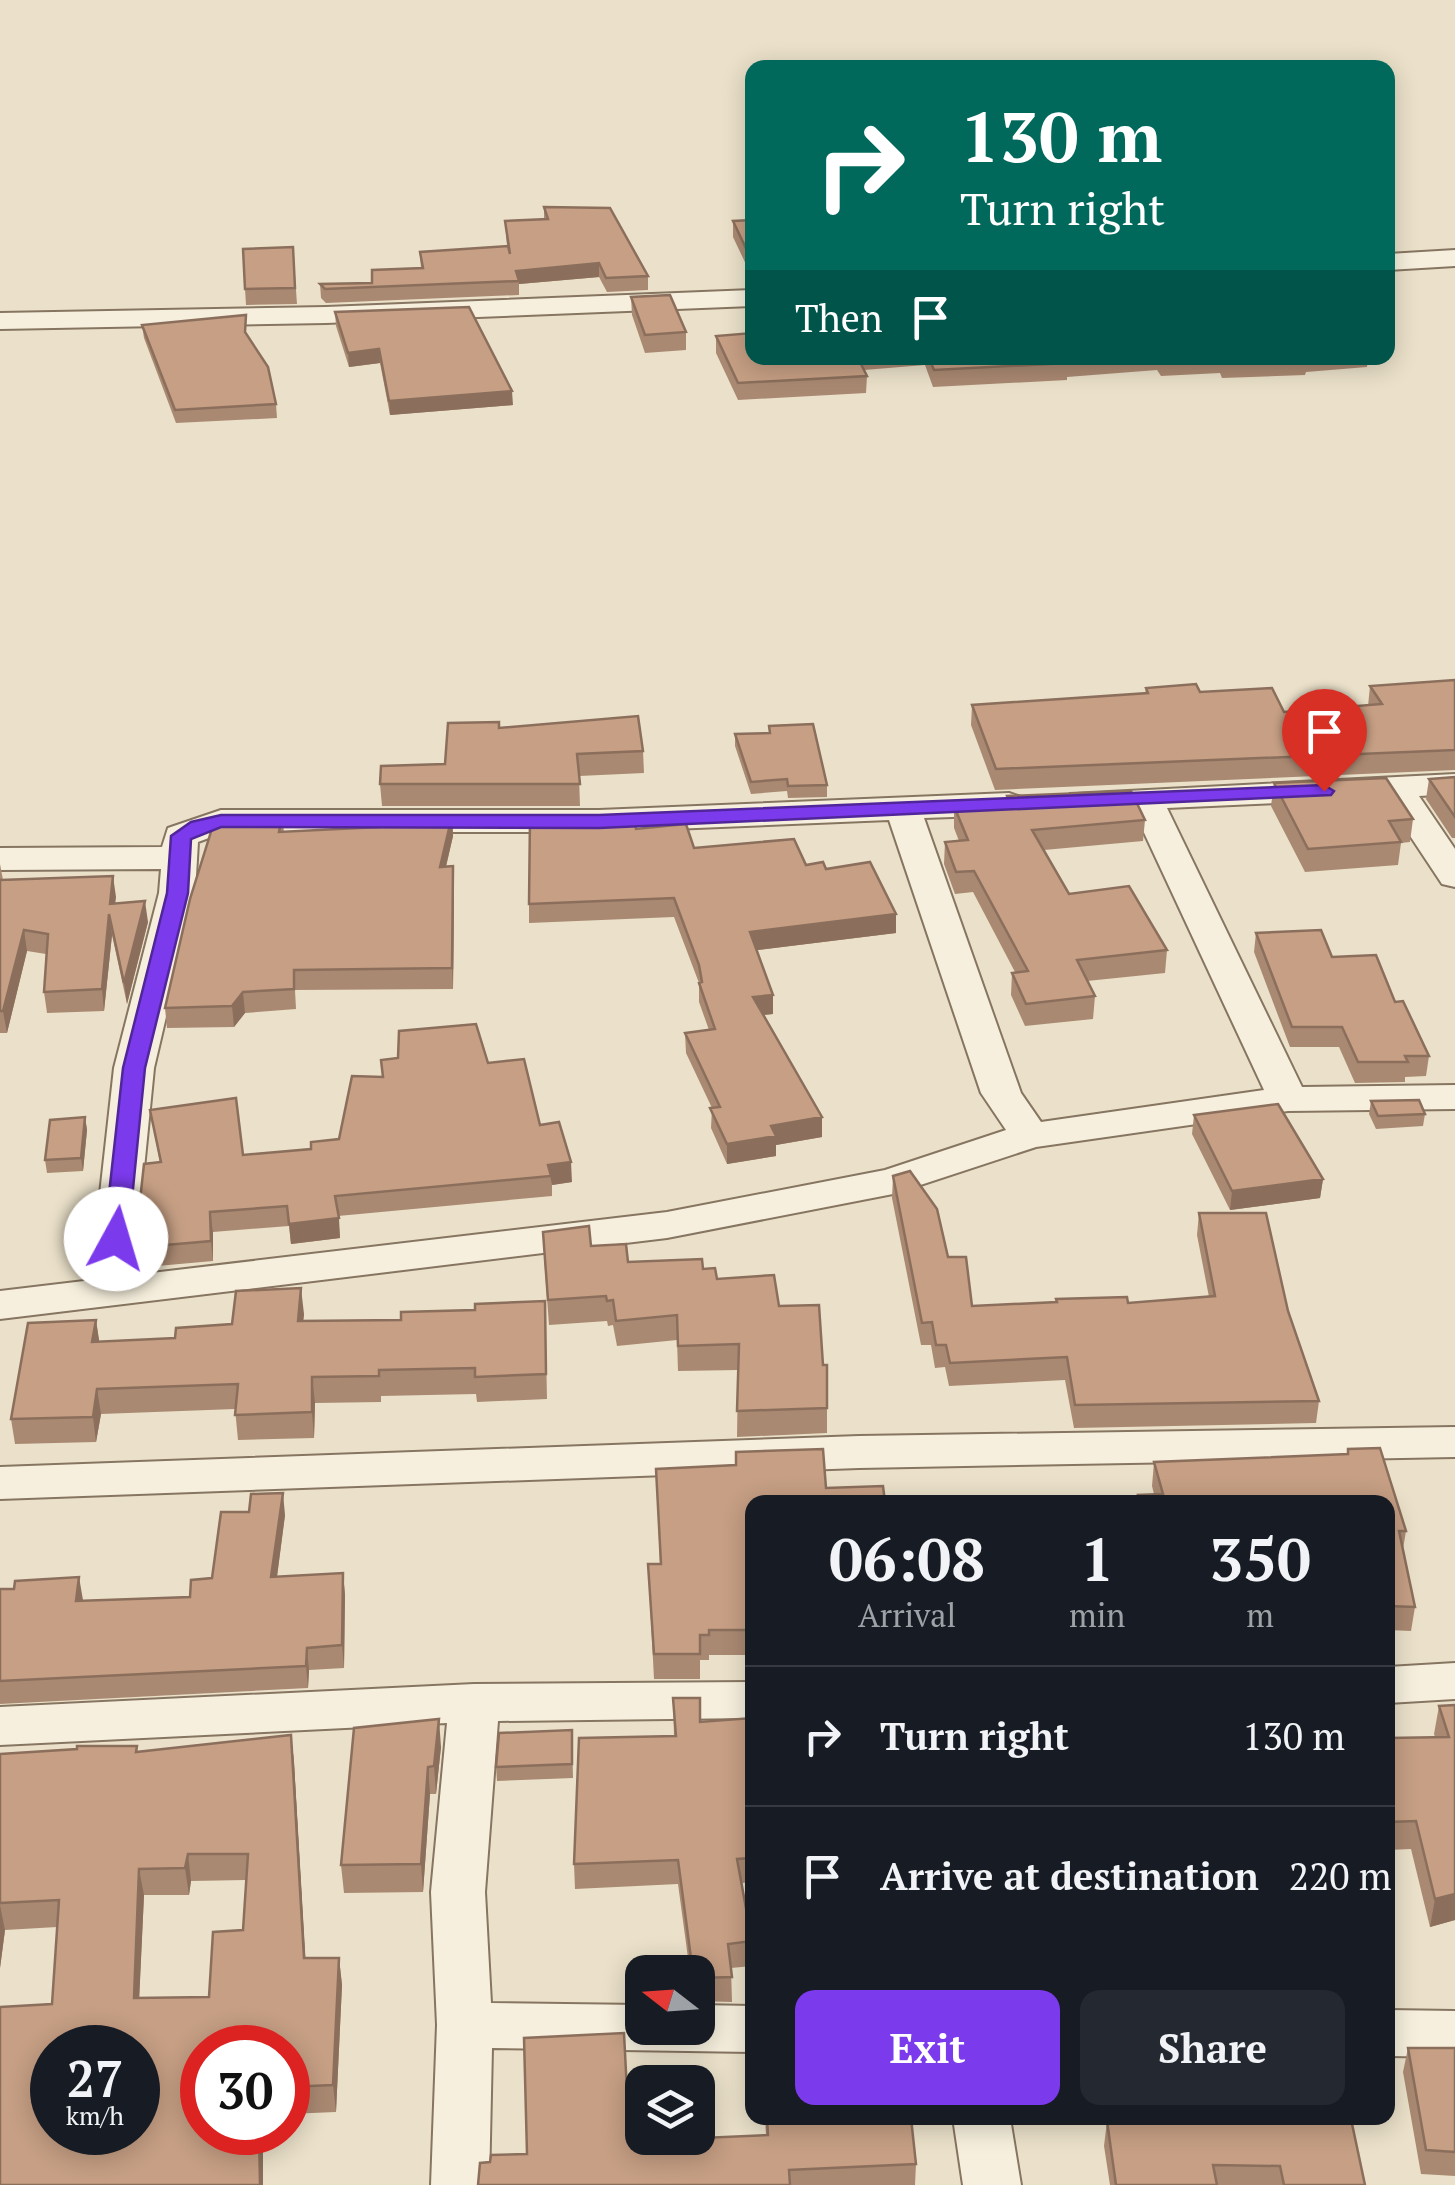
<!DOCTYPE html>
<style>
:root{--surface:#171b24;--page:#242831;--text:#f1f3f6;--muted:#9ea1a6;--line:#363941;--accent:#7c3aed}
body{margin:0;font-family:"PT Serif",serif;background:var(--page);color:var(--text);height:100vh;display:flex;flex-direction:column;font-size:38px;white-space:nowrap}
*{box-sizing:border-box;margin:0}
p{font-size:32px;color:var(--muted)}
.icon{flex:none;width:55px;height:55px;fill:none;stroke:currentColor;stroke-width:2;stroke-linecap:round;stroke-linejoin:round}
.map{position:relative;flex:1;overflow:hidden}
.panel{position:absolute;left:745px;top:1495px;width:650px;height:630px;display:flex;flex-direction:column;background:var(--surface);border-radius:20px;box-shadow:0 5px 25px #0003}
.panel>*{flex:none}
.banner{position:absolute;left:745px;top:60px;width:650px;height:305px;border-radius:20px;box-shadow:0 5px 25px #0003;background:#00695c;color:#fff;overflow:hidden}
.needle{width:65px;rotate:287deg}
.fabs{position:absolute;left:625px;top:1955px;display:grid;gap:20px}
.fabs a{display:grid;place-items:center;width:90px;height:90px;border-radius:20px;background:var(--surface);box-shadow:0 5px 25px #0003;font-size:50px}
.speed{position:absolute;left:30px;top:2025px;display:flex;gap:20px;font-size:50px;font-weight:700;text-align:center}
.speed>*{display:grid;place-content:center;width:130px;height:130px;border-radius:50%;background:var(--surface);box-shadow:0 5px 25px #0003;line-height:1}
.speed small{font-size:25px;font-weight:400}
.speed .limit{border:15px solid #d22;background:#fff;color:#111}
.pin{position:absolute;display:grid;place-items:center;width:85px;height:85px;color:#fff;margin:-102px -42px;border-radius:50% 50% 50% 0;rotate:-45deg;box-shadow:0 0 10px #0007}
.pin .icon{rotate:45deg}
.me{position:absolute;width:110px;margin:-55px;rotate:6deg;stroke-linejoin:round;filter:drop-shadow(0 0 8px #0008)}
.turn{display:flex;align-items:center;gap:35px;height:210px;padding:0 50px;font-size:45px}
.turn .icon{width:130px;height:130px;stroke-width:2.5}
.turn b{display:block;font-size:70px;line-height:85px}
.then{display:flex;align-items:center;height:95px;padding:0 50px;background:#0003;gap:20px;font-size:38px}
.eta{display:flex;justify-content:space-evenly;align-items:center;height:170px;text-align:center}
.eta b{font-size:60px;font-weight:800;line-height:70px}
.action{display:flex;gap:20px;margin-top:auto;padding:20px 50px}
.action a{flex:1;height:115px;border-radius:20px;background:var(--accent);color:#fff;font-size:40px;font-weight:800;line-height:115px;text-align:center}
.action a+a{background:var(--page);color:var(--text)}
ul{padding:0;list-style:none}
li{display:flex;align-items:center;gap:30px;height:140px;padding:0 50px;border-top:2px solid var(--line)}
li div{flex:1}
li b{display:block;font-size:38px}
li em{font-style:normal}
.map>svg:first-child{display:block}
</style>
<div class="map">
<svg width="1455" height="2185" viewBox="0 0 1455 2185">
<rect width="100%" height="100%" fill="#ebe1ca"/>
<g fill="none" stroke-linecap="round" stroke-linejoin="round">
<g stroke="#867560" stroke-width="4">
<path id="minor" d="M1455 250V266L1388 270V254Z
M752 290V306L326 323 0 329V313L326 307Z
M1455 774V794L1419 796 1455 849V887L1442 884 1385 798 1167 808 1302 1087 1455 1085V1109L1288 1111 1036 1147 893 1194 667 1238 0 1319V1291L101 1279 95 1239 114 1068 159 893 161 869 0 870V848L162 847 168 828 221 810H599L1009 793 1021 797 1027 804 1021 811 1009 815 924 818 1021 1093 1041 1122 1264 1090 1133 809 1070 808 1064 801 1070 794ZM889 820 981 1093 1006 1130 885 1170 667 1212 143 1274 137 1239 154 1068 195 893 198 842 225 832H599Z
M1455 1427V1457L859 1468 0 1499V1467L859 1436Z
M1455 1663V1699L1388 1703V1667Z
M752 1682V1718L498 1721 485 1892 491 2003 642 2005V2028H698V2005L752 2006V2052L492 2048 489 2185H431L437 2025 431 1892 447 1723 0 1745V1707L474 1684Z
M1388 2010 1455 2011V2057L1388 2056Z
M953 2118H1010L1021 2185H963Z"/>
</g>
<use href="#minor" fill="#f6efdd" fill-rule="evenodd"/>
</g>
<path fill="#aa8972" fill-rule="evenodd" d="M544 207 648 276V290L607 292 599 277 519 284V295L326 303 321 298 320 284 372 283 421 268 420 252 507 246 505 221 544 219Z
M752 220V277L733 237V221Z
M293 247 297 304 246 305 245 289Z
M631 297 686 332V350L645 353 632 315Z
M335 312 513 405 390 415 380 363 349 367 336 326Z
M142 325 247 334 276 404 277 418 176 423 144 338Z
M716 336 752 358H1368L1367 367 1306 372 1305 375 1222 378 1220 373 1161 376 1157 370 1067 377V380L933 387 925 365 864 370 867 376 866 393 738 400 716 353Z
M1455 680V770L995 790 971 725 972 705 1145 694 1146 688 1200 692 1284 712 1368 706 1370 686Z
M769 726 827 785V797L788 798 787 791 751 794 735 746V734L769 733Z
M499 728 643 751 644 773 579 776 580 806H382L380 784 445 764Z
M1455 777V838H1452L1426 799 1429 779Z
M1274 783 1413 819 1410 842 1401 843 1398 865 1305 872 1271 806Z
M1007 796 1145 820 1143 841 1044 850 1069 894 1167 950 1165 973 1087 981 1095 996 1093 1019 1025 1026 1011 995 1012 973 1015 972 973 892 955 894 944 864 945 842 959 841 954 828V806L1007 802Z
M452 816 453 836 446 867 453 866 454 886 453 989 295 990 296 1009 245 1013 234 1027 167 1028 165 1008 282 817 284 832 379 827Z
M583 822 636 829 694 848 826 869 896 914V933L757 950 773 995V1014L764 1015 822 1117V1137L776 1145V1156L727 1164 711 1128 712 1108 686 1053 685 1033 709 1030 699 1002V983L674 917 529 923V904Z
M0 864 3 880 113 876 115 903 148 922 127 1004 112 935 104 1011 47 1013 44 992 46 954 27 951 7 1033H0Z
M1256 933 1332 957 1395 1002 1429 1056 1426 1076 1405 1077V1082L1355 1083 1339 1047H1290L1254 952Z
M488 1063 540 1125 572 1182 552 1185V1196L338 1216 340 1238 291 1244 289 1226 213 1232V1261L146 1267 138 1219 160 1163 150 1110 243 1155 311 1149 339 1139 382 1077Z
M1371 1101 1425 1114 1423 1126 1376 1129 1369 1114Z
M1194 1115 1323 1179 1320 1198 1230 1210 1192 1134Z
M85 1117 87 1130 83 1171 47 1173 45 1160Z
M893 1176 948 1257 972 1306 1128 1303 1209 1297 1197 1235 1199 1213 1288 1311 1319 1401 1316 1423 1074 1428 1065 1380 949 1386 945 1367 935 1368 931 1345H921L892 1198Z
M591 1246 628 1262 703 1269 717 1279 779 1306 823 1365H827V1433L737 1437 738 1370 678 1371 677 1340 617 1346 613 1325 608 1326 607 1321 549 1325 544 1257Z
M545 1301 547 1399 477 1402 476 1394 381 1396V1402L315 1403 314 1438 238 1440 235 1409 101 1414 96 1442 15 1444 11 1419 96 1320 99 1342 175 1338 232 1324 304 1314 303 1320H401Z
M1380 1448 1406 1531 1403 1549 1415 1607 1411 1631 1388 1630V1502H1137L1138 1495 1154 1494 1152 1486 1154 1462 1348 1454V1449Z
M656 1469 752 1502V1655H709V1660H700V1679H654L648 1564H660Z
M285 1515 277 1577 343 1573 345 1595 344 1668 309 1670 308 1688 0 1704V1589L82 1601 190 1597Z
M673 1698 700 1722 752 1718V1882L742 1883 752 1941V1966L731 1968 732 2002 698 2001V2003V1972H686V1958H688L678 1884 575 1889 574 1864 674 1736Z
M1455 1705V1920L1430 1927 1411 1849 1388 1850V1738L1435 1737 1434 1734 1439 1706Z
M572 1730 573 1778 497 1781 496 1767Z
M291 1735 294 1762 305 1958H339L342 1985 336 2112 288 2114V2048H202L52 2004 57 1927 5 1930 0 1968V1754L138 1752ZM246 1880 243 1930 209 1997 139 1998 144 1895H189L191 1881Z
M441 1747 436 1794H430L423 1892 344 1893 341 1865Z
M1408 2048H1455V2176L1421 2174 1403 2072Z
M628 2111 702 2138 766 2136 765 2118H911L916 2164 915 2185H478L527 2154Z
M1107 2121 1365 2185H1110L1104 2146Z"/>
<path fill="#8b6f5c" d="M599 263V277L519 284 516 271Z
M379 349 380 363 349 367 348 353Z
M512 391 513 405 390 415 389 401Z
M452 816 453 836 441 887 440 867Z
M453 866 454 886 453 989 452 968Z
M113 876 116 897 113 924 110 904Z
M145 901 148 922 127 1004 124 983Z
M109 914 112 935 104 1011 102 989Z
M896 914V933L750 951V932Z
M24 930 27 951 7 1033 3 1011Z
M243 992 245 1013 234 1027 232 1006Z
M773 995V1014L753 1016V997Z
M85 1117 87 1130 83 1171 81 1158Z
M822 1117V1137L776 1145V1156L727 1164V1144L771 1126Z
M571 1162 572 1182 552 1185 548 1165Z
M1323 1179 1320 1198 1230 1210 1232 1191Z
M210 1212 213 1232V1261L211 1241Z
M339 1218 340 1238 291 1244 289 1224Z
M301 1288 304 1314 301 1346 298 1321Z
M96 1320 100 1346 92 1342Z
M312 1377 315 1403 314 1438 312 1412Z
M97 1389 101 1414 96 1442 93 1417Z
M283 1493 285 1515 274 1599 271 1577Z
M343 1573 345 1595 344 1668 342 1645Z
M79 1577 83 1600 80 1624 76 1601Z
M307 1648 309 1670 308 1688 306 1666Z
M439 1719 441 1747 436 1794 434 1766Z
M291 1735 294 1762 307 1984 304 1958Z
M428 1767 430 1794 423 1892 421 1864Z
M188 1854 191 1881 189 1895 185 1868Z
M139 1869 144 1895 138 2025 134 1998Z
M1455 1894V1920L1430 1927 1435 1899Z
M0 1905 5 1930 0 1968Z
M339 1958 342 1985 336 2112 333 2085Z
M259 2132H263V2185H260Z"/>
<path fill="#c69f84" stroke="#8b6f5c" stroke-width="2.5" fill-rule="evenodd" d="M544 207 610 208 648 276 606 278 599 263 516 271 519 281 325 289 320 284 372 283V270L423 268 420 252 508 246 510 254 505 221 548 219Z
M752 220V261L733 221Z
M293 247 295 288 245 289 243 249Z
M670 295 686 332 645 335 631 297Z
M469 307 512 391 389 401 379 349 348 353 335 312Z
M246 315 245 332 268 367 276 404 175 410 142 325Z
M752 333V358H858L867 376 738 383 716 336Z
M929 358H1101L1067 360 1068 363 934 370Z
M1161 358H1202L1162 359Z
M1222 358H1307L1224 362Z
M1455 680V750L996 769 972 705 1148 693 1146 688 1196 684 1200 692 1272 688 1284 712 1382 704 1370 686Z
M638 716 643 751 577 754 580 784H380L381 766 445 764 448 723 499 722V728Z
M813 724 827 785 788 786 787 779 751 782 735 734 770 733 769 726Z
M1455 777V817L1429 779Z
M1386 778 1413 819 1389 821 1401 842 1308 849 1274 783Z
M1131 791 1145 820 1032 830 1069 894 1129 886 1167 950 1077 960 1095 996 1026 1004 1012 973 1028 971 974 871 956 872 945 842 968 840 954 806 1009 802 1007 796Z
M379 816H452L440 867 453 866 452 968 294 970V989L243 992 232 1006 165 1008 190 899 215 819 282 817 279 832 379 827Z
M530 817H583V822L635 820 636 829 686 824 694 848 794 839 806 865 823 862 826 869 870 862 896 914 750 932 773 995 753 997 822 1117 771 1126 776 1136 727 1144 710 1108 720 1107 685 1033 715 1029 699 983 702 982 699 965 674 898 529 904Z
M113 876 110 904 145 901 124 983 109 914 102 989 44 992 48 934 24 930 3 1011H0V880Z
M1321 930 1332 957 1376 955 1395 1002 1403 1001 1429 1056H1405L1408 1062H1358L1342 1027H1292L1256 933Z
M476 1024 488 1063 524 1059 540 1125 559 1122 571 1162 548 1165 551 1176 335 1196 339 1218 289 1224 287 1206 210 1212 211 1241 143 1247 138 1219 144 1164 161 1162 150 1110 236 1098 243 1155 311 1149V1142L339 1139 352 1076 383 1077 381 1060 398 1058 399 1031Z
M1419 1100 1425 1114 1378 1116 1371 1101Z
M1278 1104 1323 1179 1232 1191 1194 1115Z
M85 1117 81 1158 45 1160 50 1120Z
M910 1171 937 1209 948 1257H966L972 1306 1057 1302 1056 1299 1127 1297 1128 1303 1215 1296 1199 1213H1266L1288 1311 1319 1401 1075 1405 1067 1357 950 1363 946 1345H936L932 1322 922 1323 893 1176Z
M589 1226 591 1246 626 1244 628 1262 702 1259 703 1269 715 1268 717 1279 774 1275 779 1306 819 1305 823 1365H827V1408L737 1411 739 1344 678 1346 677 1315 616 1321 613 1300 607 1301 606 1296 548 1300 543 1232Z
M301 1288 298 1321 401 1320V1312L475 1310V1304L545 1301 546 1374 475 1377V1368L379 1370V1376L312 1377V1412L235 1415 238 1384 97 1389 93 1417 11 1419 28 1323 96 1320 92 1342 175 1338 176 1328 232 1324 236 1291Z
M1380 1448 1406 1531H1399L1415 1607 1388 1606V1502H1140L1138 1495 1163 1494 1154 1462 1348 1454V1449Z
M823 1449 826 1488 883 1486 885 1502H752V1630H709V1635H700V1654H654L648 1564H661L656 1469 736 1465V1452Z
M283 1493 271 1577 343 1573 342 1645 307 1648 306 1666 0 1681V1589H14L15 1581 79 1577 76 1601 190 1597 191 1580 212 1578 221 1512H249L251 1494Z
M673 1698H700V1722L752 1718V1858L737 1859 752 1941 728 1944 732 1977 698 1978V1972H687L686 1958H691L678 1860 574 1864 579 1738 676 1736Z
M1455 1705V1894L1435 1899 1416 1821 1388 1822V1738L1449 1737 1439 1706Z
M439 1719 434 1766 428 1767 421 1864 341 1865 354 1728Z
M572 1730V1764L496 1767 499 1733Z
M291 1735 304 1958H339L333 2085 288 2087V2048H202V2132H259L260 2185H0V2007L52 2004 59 1900 0 1903V1754L77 1749V1746H137L136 1752ZM188 1854H248L243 1930 213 1932 209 1997 134 1998 139 1869 185 1868ZM52 2048H138V2132H52Z
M624 2033 628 2111H642V2138H698V2108H701L702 2138 768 2135 767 2118H911L916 2164 789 2170 790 2185H478L480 2163 490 2162 491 2155 527 2154 524 2038Z
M1408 2048H1455V2152L1426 2150Z
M1125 2118 1351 2119 1365 2185H1284L1280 2166 1213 2165 1217 2185H1116L1107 2121Z"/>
<path fill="#7c3aed" stroke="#51269a" stroke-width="2.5" d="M1324 785 1334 791 1331 795 599 828 221 827 191 839 188 893 145 1068 128 1239 116 1246 104 1239 123 1068 167 893 171 836 191 822 221 815H599Z"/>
</svg>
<div class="fabs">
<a><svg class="needle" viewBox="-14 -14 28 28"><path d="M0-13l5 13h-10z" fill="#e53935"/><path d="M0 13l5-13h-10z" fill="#9ea1a6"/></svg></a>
<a><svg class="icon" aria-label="layers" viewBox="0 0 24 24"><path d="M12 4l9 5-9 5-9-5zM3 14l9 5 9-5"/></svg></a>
</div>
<div class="speed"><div>27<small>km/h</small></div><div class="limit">30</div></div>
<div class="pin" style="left:1324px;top:791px;background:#d93025"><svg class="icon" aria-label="arrive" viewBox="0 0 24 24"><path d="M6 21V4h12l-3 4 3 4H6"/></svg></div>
<svg class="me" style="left:116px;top:1239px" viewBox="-20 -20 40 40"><circle r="19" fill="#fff"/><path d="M0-13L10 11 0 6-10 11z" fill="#7c3aed"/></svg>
<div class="banner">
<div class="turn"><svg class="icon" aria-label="right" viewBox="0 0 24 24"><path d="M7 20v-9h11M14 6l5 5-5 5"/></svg><div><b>130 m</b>Turn right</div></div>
<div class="then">Then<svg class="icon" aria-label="arrive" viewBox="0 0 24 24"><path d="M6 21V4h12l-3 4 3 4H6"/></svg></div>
</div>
<section class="panel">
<div class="eta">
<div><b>06:08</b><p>Arrival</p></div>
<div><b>1</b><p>min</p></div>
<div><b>350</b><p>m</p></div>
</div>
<ul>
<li><svg class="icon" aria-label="right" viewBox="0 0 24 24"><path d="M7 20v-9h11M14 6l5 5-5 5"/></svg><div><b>Turn right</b></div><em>130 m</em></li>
<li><svg class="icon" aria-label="arrive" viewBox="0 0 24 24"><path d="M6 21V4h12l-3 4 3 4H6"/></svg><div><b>Arrive at destination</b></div><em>220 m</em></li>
</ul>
<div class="action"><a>Exit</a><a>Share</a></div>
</section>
</div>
